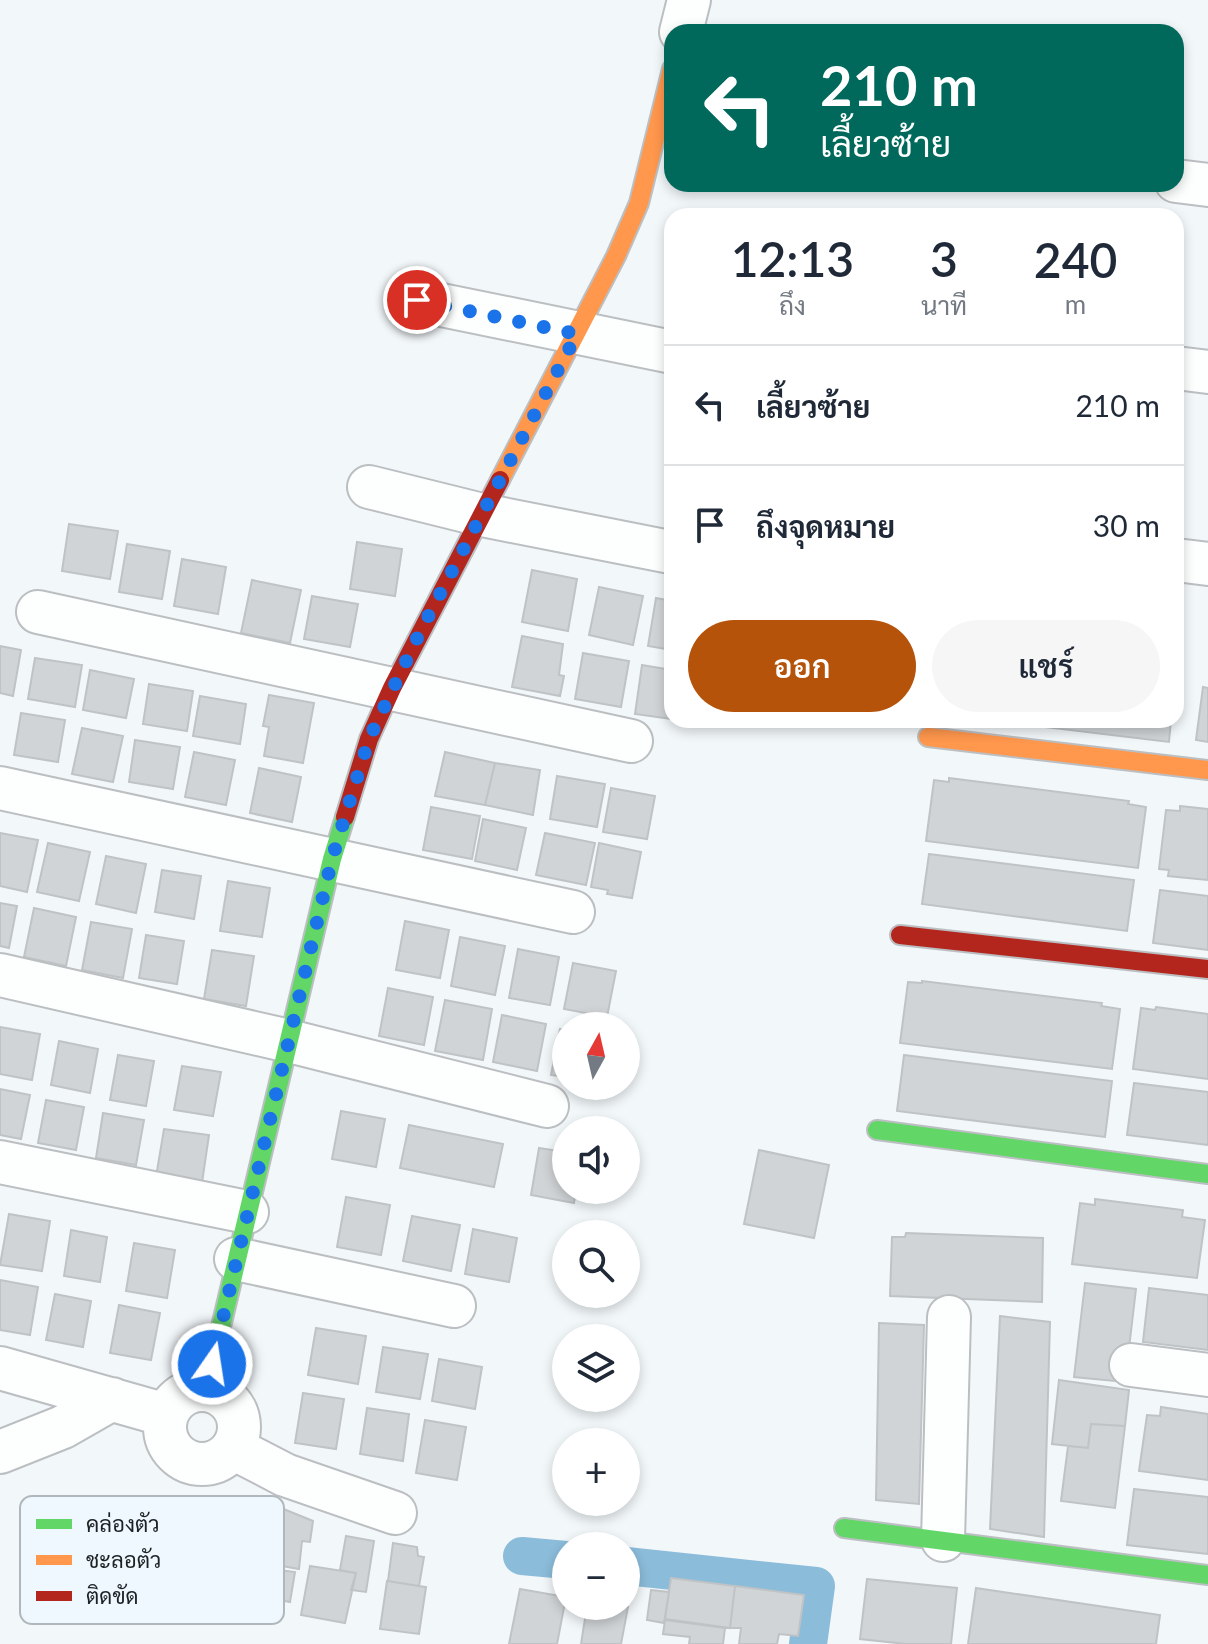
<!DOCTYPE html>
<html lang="th">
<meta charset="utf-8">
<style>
:root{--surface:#fff;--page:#f6f6f7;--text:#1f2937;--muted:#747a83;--line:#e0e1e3;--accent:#b45309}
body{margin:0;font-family:Lato,Sarabun,sans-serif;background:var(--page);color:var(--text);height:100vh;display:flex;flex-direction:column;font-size:30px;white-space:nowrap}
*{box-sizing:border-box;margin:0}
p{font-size:26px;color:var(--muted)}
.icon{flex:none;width:44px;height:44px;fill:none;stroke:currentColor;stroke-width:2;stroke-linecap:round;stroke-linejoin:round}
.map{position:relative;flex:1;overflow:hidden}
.details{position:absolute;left:664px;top:208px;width:520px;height:520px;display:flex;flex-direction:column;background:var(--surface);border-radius:24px;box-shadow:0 4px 12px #0003}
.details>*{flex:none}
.top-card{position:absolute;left:664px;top:24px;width:520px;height:168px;border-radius:24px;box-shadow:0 4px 12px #0003;background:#00695c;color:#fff;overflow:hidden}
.needle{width:52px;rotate:8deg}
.tools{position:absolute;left:552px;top:1012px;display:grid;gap:16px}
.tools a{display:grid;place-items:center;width:88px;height:88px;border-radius:50%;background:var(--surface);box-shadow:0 4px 12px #0003;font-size:40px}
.pin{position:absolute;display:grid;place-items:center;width:68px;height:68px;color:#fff;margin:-34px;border:4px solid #fff;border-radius:50%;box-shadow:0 2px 8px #0007}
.me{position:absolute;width:88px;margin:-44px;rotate:13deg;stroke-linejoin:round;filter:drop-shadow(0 0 6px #0008)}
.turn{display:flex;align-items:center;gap:28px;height:168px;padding:0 24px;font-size:36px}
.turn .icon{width:104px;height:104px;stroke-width:2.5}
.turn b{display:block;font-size:56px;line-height:68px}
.eta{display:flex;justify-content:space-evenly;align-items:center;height:136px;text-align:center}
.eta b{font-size:48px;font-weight:600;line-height:56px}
.action{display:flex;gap:16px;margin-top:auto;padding:16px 24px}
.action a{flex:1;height:92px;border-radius:48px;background:var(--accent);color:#fff;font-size:32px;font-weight:600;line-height:92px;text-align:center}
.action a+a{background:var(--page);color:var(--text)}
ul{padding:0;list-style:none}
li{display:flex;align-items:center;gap:24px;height:120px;padding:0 24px;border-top:2px solid var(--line)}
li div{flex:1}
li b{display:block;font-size:30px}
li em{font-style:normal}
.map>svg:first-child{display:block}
</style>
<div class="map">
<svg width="1208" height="1644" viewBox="0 0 1208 1644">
<rect width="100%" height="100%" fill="#f2f7fa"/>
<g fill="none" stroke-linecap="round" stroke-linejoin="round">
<path stroke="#8bbcda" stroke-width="38" d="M522 1556 566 1560
M626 1566 816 1586 808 1644"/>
</g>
<path fill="#d0d4d7" stroke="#bfc3c5" stroke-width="2" d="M69 524 118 531 110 579 62 571Z
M357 542 402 549 395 596 350 589Z
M127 544 170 551 162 599 119 592Z
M182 559 226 567 218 614 174 606Z
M532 570 577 579 568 631 522 622Z
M252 580 301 590 290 643 241 633Z
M599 587 643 596 633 645 589 635Z
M312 596 358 604 350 647 304 639Z
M656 598 672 601V650L648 646Z
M522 636 563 644 559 675 564 676 560 696 512 687Z
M0 646 21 650 13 696 0 693Z
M583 653 629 661 621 707 575 699Z
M35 658 82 665 75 707 28 699Z
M642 665 672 670V719L635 714Z
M90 670 134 679 126 718 83 710Z
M149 684 193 691 187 731 143 724Z
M1203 687 1208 688V742L1196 740Z
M269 695 314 703 303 763 264 756 269 727 263 726Z
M200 696 246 704 240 744 193 736Z
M21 713 65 720 58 762 14 755Z
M987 720H1171L1169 742Z
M82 728 123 736 113 782 72 774Z
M135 740 180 747 173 789 129 782Z
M194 752 235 760 226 805 185 797Z
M445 752 495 763 485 805 435 796Z
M495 763 540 770 533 815 485 805Z
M259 768 301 777 292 822 250 813Z
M557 776 605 784 597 827 550 819Z
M949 778 1129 801 1128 804 1146 807 1138 868 926 841 934 780 949 782Z
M611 788 655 796 647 839 603 832Z
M1180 806 1208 809V880L1168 876 1169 870 1159 869 1166 810 1180 811Z
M431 807 480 816 472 859 423 850Z
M483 819 526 828 517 870 475 861Z
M0 833 38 840 27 892 0 886Z
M545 833 595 843 586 885 536 875Z
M48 843 90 852 79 901 37 892Z
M599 843 641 852 632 898 607 894 608 890 591 887Z
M929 854 1134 880 1127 931 922 904Z
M106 856 146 864 136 913 96 904Z
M162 870 201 876 194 919 155 912Z
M228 881 270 888 262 937 220 931Z
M1160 890 1208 896V950L1153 943Z
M0 903 17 906 9 948 0 946Z
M34 908 76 917 66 966 24 957Z
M405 921 449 930 440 978 396 970Z
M91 922 132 929 123 978 82 970Z
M146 935 184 941 177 984 139 978Z
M460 937 505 946 495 995 451 986Z
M518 949 559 957 550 1005 509 998Z
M212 950 254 956 246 1006 204 999Z
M573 963 616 971 607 1017 564 1009Z
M922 981 1102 1003 1101 1006 1120 1009 1112 1069 900 1043 908 982 922 983Z
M388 988 433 997 424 1045 379 1036Z
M445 1000 492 1009 483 1060 435 1051Z
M1156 1007 1208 1014V1079L1133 1069 1141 1008 1155 1010Z
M502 1015 546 1024 537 1071 493 1062Z
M0 1027 40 1034 32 1080 0 1074Z
M560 1029 566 1030V1077L551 1075Z
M59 1041 98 1049 90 1093 51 1085Z
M118 1055 154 1061 146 1106 110 1100Z
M904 1055 1112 1081 1105 1137 897 1111Z
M182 1066 221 1072 213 1116 174 1110Z
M1134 1083 1208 1092V1145L1127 1135Z
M0 1089 30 1095 21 1139 0 1135Z
M46 1100 84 1107 76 1150 38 1143Z
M341 1111 385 1119 376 1167 332 1159Z
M103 1113 144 1120 136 1165 96 1158Z
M409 1125 503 1144 494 1187 400 1168Z
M164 1129 209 1135 202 1183 156 1177Z
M539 1148 566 1152V1190H576L574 1203 531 1195Z
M759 1150 829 1165 814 1238 744 1224Z
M346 1197 390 1205 381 1255 337 1247Z
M1095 1199 1183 1210 1182 1217 1205 1220 1197 1278 1072 1264 1080 1203 1095 1205Z
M9 1214 50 1221 42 1271 0 1265Z
M412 1216 460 1225 451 1271 403 1261Z
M473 1229 517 1238 509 1282 465 1274Z
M71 1230 107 1237 100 1282 64 1276Z
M906 1233 1043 1238 1042 1302 890 1296 892 1237H905Z
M134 1243 175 1250 167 1298 126 1291Z
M0 1280 38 1287 30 1335 0 1330Z
M1085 1283 1136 1289 1125 1382 1074 1377Z
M1149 1288 1208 1295V1350L1143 1342Z
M55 1294 91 1301 83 1347 46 1340Z
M119 1305 160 1313 151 1360 110 1353Z
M1000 1316 1050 1322 1044 1537 990 1529Z
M879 1323 924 1325 919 1504 876 1500Z
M316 1328 366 1336 358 1384 308 1375Z
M383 1347 428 1354 420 1399 376 1392Z
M439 1359 482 1367 475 1409 432 1401Z
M1059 1380 1129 1390 1125 1426 1091 1424 1088 1448 1052 1444Z
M303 1393 344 1399 336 1449 295 1443Z
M1161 1407 1208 1414V1480L1139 1471 1147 1415 1160 1416Z
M367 1408 409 1414 403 1461 360 1454Z
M425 1420 466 1427 457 1480 416 1473Z
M1091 1424 1125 1426 1115 1508 1061 1501 1068 1446 1088 1448Z
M1134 1489 1208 1497V1554L1127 1545Z
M281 1508 313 1521 310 1542 302 1541 299 1569 265 1563 270 1519 279 1520Z
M346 1536 374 1541 366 1592 351 1590 356 1573 340 1570Z
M393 1543 417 1547 418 1556 424 1557 419 1586 388 1581Z
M241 1551 266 1555 264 1568 295 1572 290 1602 279 1600 277 1611 232 1604Z
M310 1566 356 1573 345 1623 301 1615Z
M671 1578 735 1586 730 1628 665 1619Z
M867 1579 957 1588 951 1644H906L860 1639Z
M387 1581 426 1587 419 1634 380 1629Z
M735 1586 804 1595 798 1636 779 1634 777 1644H739L741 1628H730Z
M976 1588 1160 1615 1156 1644H968Z
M520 1589 566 1597 557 1644H509Z
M651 1590 669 1592 664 1623 647 1620Z
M587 1606 628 1607 621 1644H581Z
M665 1620 725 1628 723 1644H689L690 1637 663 1634Z"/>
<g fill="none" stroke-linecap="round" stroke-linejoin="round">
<g stroke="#bcbfc2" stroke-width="46">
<path id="street" d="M681 32 689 0
M1176 181 1208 185
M417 300 672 352
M1176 368 1208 372
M369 487 482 515 670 552
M1176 560 1208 564
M38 612 631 741
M0 788 573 912
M0 975 289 1041 547 1106
M0 1162 247 1212
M236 1259 454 1306
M1131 1365 1208 1375
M0 1368 166 1415
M165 1427a37 37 0 1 1 74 0a37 37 0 1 1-74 0Z
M233 1448 285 1475 395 1513
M0 1452 63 1427 112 1399
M943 1540 949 1317"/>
</g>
<g stroke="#bcbfc2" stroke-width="22">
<path id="fast" d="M877 1130 1208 1174
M206 1390 332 859 345 817
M844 1528 1208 1575"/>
</g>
<g stroke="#bcbfc2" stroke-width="22">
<path id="slow" d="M500 480 616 256 639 203 672 69
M928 737 1208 770"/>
</g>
<g stroke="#bcbfc2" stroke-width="22">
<path id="jam" d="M345 817 369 739 392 688 500 480
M900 935 1208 969"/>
</g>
<use href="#street" stroke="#fdfefe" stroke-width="42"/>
<use href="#fast" stroke="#63d668" stroke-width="18"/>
<use href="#slow" stroke="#ff974d" stroke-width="18"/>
<use href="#jam" stroke="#b3261e" stroke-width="18"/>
</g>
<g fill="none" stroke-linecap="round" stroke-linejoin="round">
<path stroke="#1a73e8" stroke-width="14" stroke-dasharray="0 25.2" d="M212 1364 332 859 369 739 421 630 577 334 417 300"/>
</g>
<rect x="20" y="1496" width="264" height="128" rx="12" fill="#eef8fe" stroke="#b0b8bd" stroke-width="2"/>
<rect x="36" y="1519" width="36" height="10" fill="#63d668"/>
<rect x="36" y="1555" width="36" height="10" fill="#ff974d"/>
<rect x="36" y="1591" width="36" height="10" fill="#b3261e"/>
<g font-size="22" fill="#1e2224">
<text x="86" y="1532">คล่องตัว</text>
<text x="86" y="1568">ชะลอตัว</text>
<text x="86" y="1604">ติดขัด</text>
</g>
</svg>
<div class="tools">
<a><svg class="needle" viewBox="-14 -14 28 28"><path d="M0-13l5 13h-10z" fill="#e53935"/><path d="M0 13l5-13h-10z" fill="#747a83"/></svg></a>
<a><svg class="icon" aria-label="sound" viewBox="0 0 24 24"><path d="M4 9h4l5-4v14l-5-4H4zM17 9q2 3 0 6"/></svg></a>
<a><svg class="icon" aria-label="search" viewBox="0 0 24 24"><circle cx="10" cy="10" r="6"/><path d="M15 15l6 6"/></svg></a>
<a><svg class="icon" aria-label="layers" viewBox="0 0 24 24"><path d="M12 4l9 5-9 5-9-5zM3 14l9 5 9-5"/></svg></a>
<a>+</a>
<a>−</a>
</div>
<div class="pin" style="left:417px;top:300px;background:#d93025"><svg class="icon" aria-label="arrive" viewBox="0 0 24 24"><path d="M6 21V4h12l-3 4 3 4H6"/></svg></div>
<svg class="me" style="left:212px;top:1364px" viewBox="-20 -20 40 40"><circle r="17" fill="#1a73e8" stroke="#fff" stroke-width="3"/><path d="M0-11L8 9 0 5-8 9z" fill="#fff"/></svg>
<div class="top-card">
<div class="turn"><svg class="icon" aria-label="left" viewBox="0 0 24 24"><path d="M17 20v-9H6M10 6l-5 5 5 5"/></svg><div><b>210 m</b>เลี้ยวซ้าย</div></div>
</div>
<section class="details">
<div class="eta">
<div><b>12:13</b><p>ถึง</p></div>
<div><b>3</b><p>นาที</p></div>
<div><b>240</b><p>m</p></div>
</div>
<ul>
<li><svg class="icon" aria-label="left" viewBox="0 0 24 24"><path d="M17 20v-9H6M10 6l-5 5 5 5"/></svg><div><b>เลี้ยวซ้าย</b></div><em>210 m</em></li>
<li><svg class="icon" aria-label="arrive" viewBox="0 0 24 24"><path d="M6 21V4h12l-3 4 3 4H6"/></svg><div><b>ถึงจุดหมาย</b></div><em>30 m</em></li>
</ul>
<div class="action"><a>ออก</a><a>แชร์</a></div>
</section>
</div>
